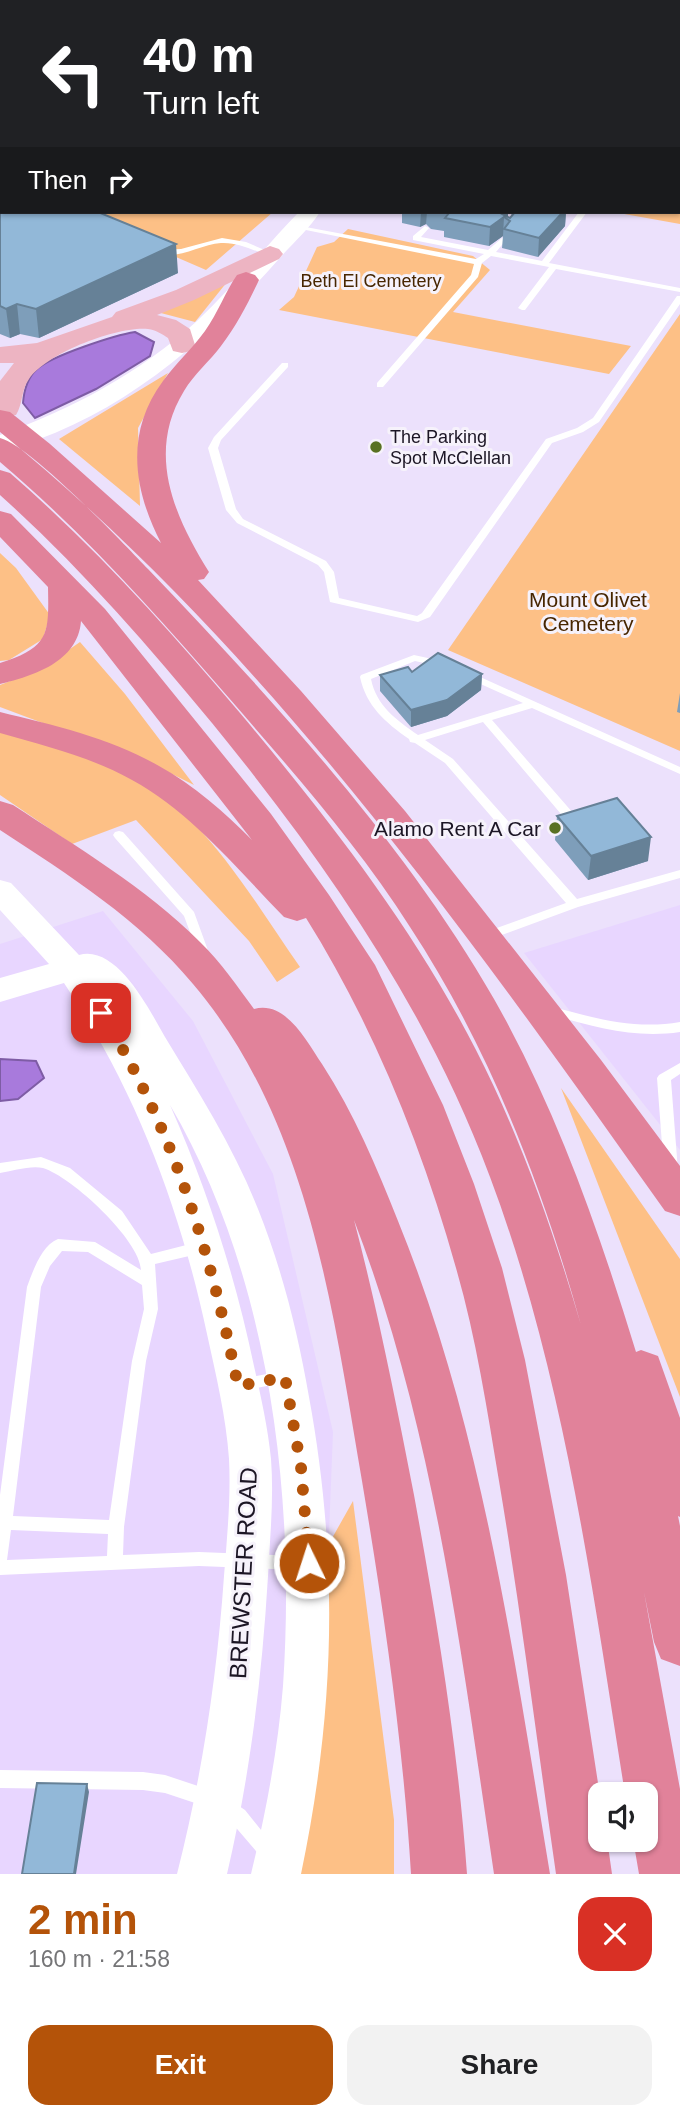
<!DOCTYPE html>
<meta charset="utf-8">
<style>
:root{--surface:#fff;--page:#f2f2f2;--text:#202124;--muted:#757577;--accent:#b45309}
body{margin:0;font-family:Arial,sans-serif;background:var(--page);color:var(--text);height:100vh;display:flex;flex-direction:column;font-size:26px;white-space:nowrap}
*{box-sizing:border-box;margin:0}
p{font-size:23px;color:var(--muted)}
.icon{flex:none;width:38px;height:38px;fill:none;stroke:currentColor;stroke-width:2;stroke-linecap:round;stroke-linejoin:round}
.map{position:relative;height:1874px;overflow:hidden}
.side{display:flex;flex-direction:column;background:var(--surface);flex:1}
.side>*{flex:none}
.hud{position:absolute;left:0px;top:0px;width:681px;height:214px;box-shadow:0 2px 5px #0004;background:#202124;color:#fff;overflow:hidden}
.tools{position:absolute;left:588px;top:1782px;display:grid;gap:14px}
.tools a{display:grid;place-items:center;width:70px;height:70px;border-radius:14px;background:var(--surface);box-shadow:0 2px 5px #0004;font-size:35px}
.pin{position:absolute;display:grid;place-items:center;width:60px;height:60px;color:#fff;margin:-30px;border-radius:14px;box-shadow:0 4px 10px #0006}
.me{position:absolute;width:77px;margin:-38px;rotate:356deg;stroke-linejoin:round;filter:drop-shadow(0 0 5px #0008)}
.turn{display:flex;align-items:center;gap:24px;height:147px;padding:0 28px;font-size:32px}
.turn .icon{width:91px;height:91px;stroke-width:2.5}
.turn b{display:block;font-size:49px;line-height:60px}
.then{display:flex;align-items:center;height:66px;padding:0 28px;background:#0003;gap:14px;font-size:26px}
.round{display:grid;place-items:center;flex:none;width:74px;height:74px;border-radius:21px;background:var(--page)}
.head{display:flex;align-items:center;justify-content:space-between;height:119px;padding:0 28px}
h1{font-size:42px;font-weight:700;line-height:52px;color:var(--accent)}
.primary-button{display:flex;gap:14px;margin-top:auto;padding:14px 28px}
.primary-button a{flex:1;height:80px;border-radius:21px;background:var(--accent);color:#fff;font-size:28px;font-weight:700;line-height:80px;text-align:center}
.primary-button a+a{background:var(--page);color:var(--text)}
.map>svg:first-child{display:block}
</style>
<div class="map">
<svg width="680" height="1874" viewBox="0 0 680 1874">
<rect width="100%" height="100%" fill="#ece1fc"/>
<path fill="#e8d6ff" d="M680 905V1150L524 953Z
M103 911 193 1021 273 1174 333 1432 317 1839 308 1874H0V944Z"/>
<path fill="#fdc086" d="M0 0H341L344 2H2V158Z
M680 119V224L613 212H679Z
M72 212H273L206 270Z
M348 229 473 256 490 270 453 312 631 346 609 374 279 310 294 297 317 247 334 242Z
M227 282 195 322 157 312Z
M680 314V751L448 650Z
M168 373 138 428 140 506 59 439Z
M0 553 16 568 50 615 43 639 9 660 0 661Z
M80 642 125 694 194 785 152 764 0 707V685L41 669Z
M0 732C35 742 74 750 108 764 198 799 247 892 300 967L277 982 249 941 136 820 72 844 0 795Z
M561 1088 680 1259V1397Z
M353 1501 394 1820V1874H295L306 1830 331 1540Z"/>
<path fill="#a87adc" stroke="#7e5ca5" stroke-width="2" d="M135 332 154 342 150 356 96 389 35 418 23 403C24 390 27 378 37 369 51 356 115 335 135 332Z
M0 1059 36 1061 44 1078 18 1099 0 1101Z"/>
<g fill="none" stroke-linecap="round" stroke-linejoin="round">
<path fill="#fff" fill-rule="evenodd" d="M0 96H2V102H0Z
M0 149H2V154H0Z
M0 160H2V165H0Z
M579 212H587L549 263 680 288V292L556 269 525 310H522L518 308 549 267 491 256 482 263 478 277 383 387H377V383L471 275 474 264 291 227 295 225 476 259 484 254 413 240V236L425 226 429 228 421 237 488 250 502 238 506 240 496 252 542 261Z
M222 238 246 242 274 254 270 256C254 251 239 242 221 243 200 244 176 262 156 252L160 250 181 249Z
M677 296H680V304L599 422 583 432 552 443 430 617 418 622 330 602 324 572 318 565 237 523 226 510 208 448 214 437 282 363H288V367L221 440 218 448 236 509 243 519 326 561 334 572 339 598 417 616 422 613 546 439 577 428 593 418Z
M414 655 446 662 447 664 442 667 415 661 371 679C376 705 396 720 418 735L523 703 465 677 464 675 465 673 469 672 680 767V774L532 708 492 720 580 821 582 824 580 827H572L483 722 425 740 453 759 577 899 680 870V878L578 907 491 939H483L481 936 483 933 566 903 445 763 415 743 410 742 409 739C386 723 366 706 360 677L361 675Z
M119 831 123 832 194 912 210 956 208 959H200L184 916 115 838 113 835 115 832Z
M550 1006C593 1018 635 1030 680 1022V1032C633 1039 590 1026 546 1013L544 1010 546 1007Z
M680 1063V1074L671 1080 678 1171 676 1175 671 1176 666 1175 664 1171 657 1078 659 1075Z
M41 1157 70 1168 122 1211 151 1254 202 1241 207 1243 209 1247 207 1251 202 1253 155 1264 158 1309 146 1361 124 1527 123 1555 199 1552 301 1556 307 1558 309 1563 307 1568 301 1570 199 1566 0 1575V1495L27 1287C33 1271 41 1246 58 1239L95 1242 141 1270C140 1240 72 1177 43 1168 31 1165 12 1171 0 1173V1163ZM62 1251 88 1252 142 1285 144 1309 132 1361 109 1520 13 1516 41 1287 50 1266ZM11 1530 108 1534 107 1556 7 1560Z
M282 1371 287 1373 290 1377 287 1381 282 1383 241 1391 236 1389 233 1385 236 1381 241 1379Z
M0 1770 143 1772 165 1775 210 1790 216 1793 219 1799 216 1805 210 1808 165 1793 143 1790 0 1788Z
M227 1798 245 1810 274 1846 277 1852 274 1858 268 1861 262 1858 232 1823 221 1813 218 1807 221 1801Z"/>
<path fill="#fff" fill-rule="evenodd" d="M362 0H377L378 2H363Z
M503 0H516L517 2H504Z
M638 0H654L655 2H639Z
M679 5H680V13H679Z
M679 109H680V117H679Z"/>
<path fill="#fff" fill-rule="evenodd" d="M679 55H680V65H679Z
M299 212H320C309 229 292 244 278 260 203 345 113 423 0 451V435C72 409 140 373 197 321 233 287 264 248 299 212Z
M0 880 11 883 79 955C117 944 150 1011 165 1037 199 1093 234 1148 258 1209 282 1269 298 1333 309 1397 339 1560 335 1712 301 1874H251C266 1812 278 1749 283 1686 296 1492 269 1274 170 1105 207 1189 235 1275 254 1366 261 1397 268 1428 271 1459 274 1498 270 1537 268 1576 262 1677 250 1776 227 1874H177C202 1776 217 1677 224 1576 227 1538 231 1498 229 1459 226 1417 216 1375 207 1334 180 1208 136 1090 64 983L0 1002V978L49 964 0 910Z"/>
<path fill="#edb4c2" fill-rule="evenodd" d="M270 246 279 249 283 254 279 259 194 300 157 315 176 320 190 329 195 345 191 351 182 353 173 351 168 338C162 334 156 330 148 329 117 326 47 353 29 379 21 390 23 404 16 415L0 416V381L14 363H0V347L37 343 112 317 116 312 176 290Z"/>
<path fill="#e1829a" fill-rule="evenodd" d="M246 272 255 275 259 280C248 303 237 325 221 346 210 361 194 374 184 391 146 453 174 516 209 572L204 579 198 580 301 691 405 811 601 1060 680 1166V1216L665 1211C469 935 264 646 0 432V410L10 412 50 444 161 543C133 489 125 432 163 381 176 363 192 349 205 331 218 313 225 292 237 275Z
M0 438C31 446 122 542 148 569 273 700 404 842 494 999 557 1110 599 1231 636 1352L641 1350 658 1356 680 1418V1517L678 1516 680 1526V1666L661 1659 654 1642 644 1592 680 1789V1874H639L633 1839H646V1794H625C592 1587 564 1374 490 1177 427 1008 326 863 212 723 146 643 77 564 0 495V470L10 473C94 546 168 628 240 713 328 818 413 927 476 1050 521 1138 553 1230 581 1325 542 1185 490 1049 410 927 358 845 292 771 229 698 157 615 84 533 0 462Z
M0 511 11 514 105 609 271 814 329 895 375 965 443 1105 474 1184 502 1268 525 1360 566 1575 600 1796V1839H607L612 1874H556C537 1743 521 1611 499 1481 487 1409 476 1337 456 1268 422 1146 373 1025 306 918L297 921 284 917C237 869 192 813 132 780 91 757 45 746 0 733V712C53 725 111 738 159 766 194 785 224 812 252 840L81 621C78 662 33 676 0 684V663C49 647 49 635 48 587L0 537Z
M0 801 13 805C77 847 145 887 200 942 221 962 237 986 254 1009 286 1000 307 1042 322 1064 354 1113 377 1168 398 1221 483 1430 513 1653 550 1874H494C461 1653 435 1431 354 1220 378 1311 396 1403 414 1495 437 1621 458 1747 467 1874H411C403 1742 384 1612 362 1481 333 1311 309 1121 193 984 140 920 69 875 0 830Z"/>
</g>
<path fill="#7e9eba" d="M0 173 2 212 178 273 39 338 20 334 10 338 0 334Z
M402 212H508V217L510 218 512 215 511 214V212H566L565 226 538 257 502 248 503 236 489 246 444 237V231L431 229 426 224 420 227 402 223Z
M412 672 482 674 481 690 447 716 411 727 380 691V675Z
M680 693V713L677 712Z
M557 816 648 861 588 880 555 840Z"/>
<path fill="#668197" d="M2 177V212H23L0 233V178Z
M421 212H427L426 224 420 227Z
M504 212H508V219L504 217 503 236 489 246 490 227Z
M563 212H566L565 226 538 257 539 238Z
M176 244 178 273 39 338 36 309Z
M17 304 20 334 10 338 6 309Z
M482 674 481 690 447 716 411 727V710Z
M651 837 648 861 588 880 591 856Z
M87 1784 89 1792 76 1874H74Z"/>
<path fill="#92b8d8" stroke="#668197" stroke-width="2" d="M55 0H103L113 2H52Z
M0 189H2V202L0 203Z
M4 212H98L176 244 36 309 17 304 6 309 0 306V213Z
M441 212H504L502 214 510 218 515 212H563L539 238 504 229 510 221 504 217 490 227 445 218 449 213Z
M438 653 482 674 447 700 411 710 380 675 408 667 412 672Z
M617 798 651 837 591 856 557 816Z
M37 1783 87 1784 74 1874H22Z"/>
<g fill="none" stroke-linecap="round" stroke-linejoin="round">
<path stroke="#b45309" stroke-width="12" stroke-dasharray="0 21.6" d="M101 1013C173 1126 211 1255 238 1386L285 1377 301 1467 309 1563"/>
</g>
<g fill="#597122" stroke="#f6f2fb" stroke-width="2.5">
<circle cx="376" cy="447" r="7"/>
<circle cx="555" cy="828" r="7"/>
</g>
<g text-anchor="middle" dominant-baseline="central" stroke-width="6" stroke-linejoin="round" paint-order="stroke">
<g font-size="18" fill="#472600" stroke="#f6f2fb">
<text x="371" y="281">Beth El Cemetery</text>
</g>
<g font-size="18" fill="#1c1625" stroke="#f6f2fb" text-anchor="start">
<text x="390" y="437">The Parking<tspan x="390" dy="21">Spot McClellan</tspan></text>
</g>
<g font-size="21" fill="#472600" stroke="#f6f2fb">
<text x="588" y="599">Mount Olivet<tspan x="588" dy="24">Cemetery</tspan></text>
</g>
<g font-size="21" fill="#1c1625" stroke="#f6f2fb" text-anchor="end">
<text x="541" y="828">Alamo Rent A Car</text>
</g>
<g font-size="24" fill="#1c1625" stroke="#f6f2fb">
<text transform="translate(243 1573) rotate(-87)">BREWSTER ROAD</text>
</g>
</g>
</svg>
<div class="tools">
<a><svg class="icon" aria-label="sound" viewBox="0 0 24 24"><path d="M4 9h4l5-4v14l-5-4H4zM17 9q2 3 0 6"/></svg></a>
</div>
<div class="pin" style="left:101px;top:1013px;background:#d93025"><svg class="icon" aria-label="arrive" viewBox="0 0 24 24"><path d="M6 21V4h12l-3 4 3 4H6"/></svg></div>
<svg class="me" style="left:309px;top:1563px" viewBox="-20 -20 40 40"><circle r="17" fill="#b45309" stroke="#fff" stroke-width="3"/><path d="M0-11L8 9 0 5-8 9z" fill="#fff"/></svg>
<div class="hud">
<div class="turn"><svg class="icon" aria-label="left" viewBox="0 0 24 24"><path d="M17 20v-9H6M10 6l-5 5 5 5"/></svg><div><b>40 m</b>Turn left</div></div>
<div class="then">Then<svg class="icon" aria-label="right" viewBox="0 0 24 24"><path d="M7 20v-9h11M14 6l5 5-5 5"/></svg></div>
</div>
</div>
<section class="side">
<div class="head"><div><h1>2 min</h1><p>160 m · 21:58</p></div><a class="round" style="background:#d93025;color:#fff"><svg class="icon" aria-label="close" viewBox="0 0 24 24"><path d="M6 6l12 12M18 6L6 18"/></svg></a></div>
<div class="primary-button"><a>Exit</a><a>Share</a></div>
</section>
